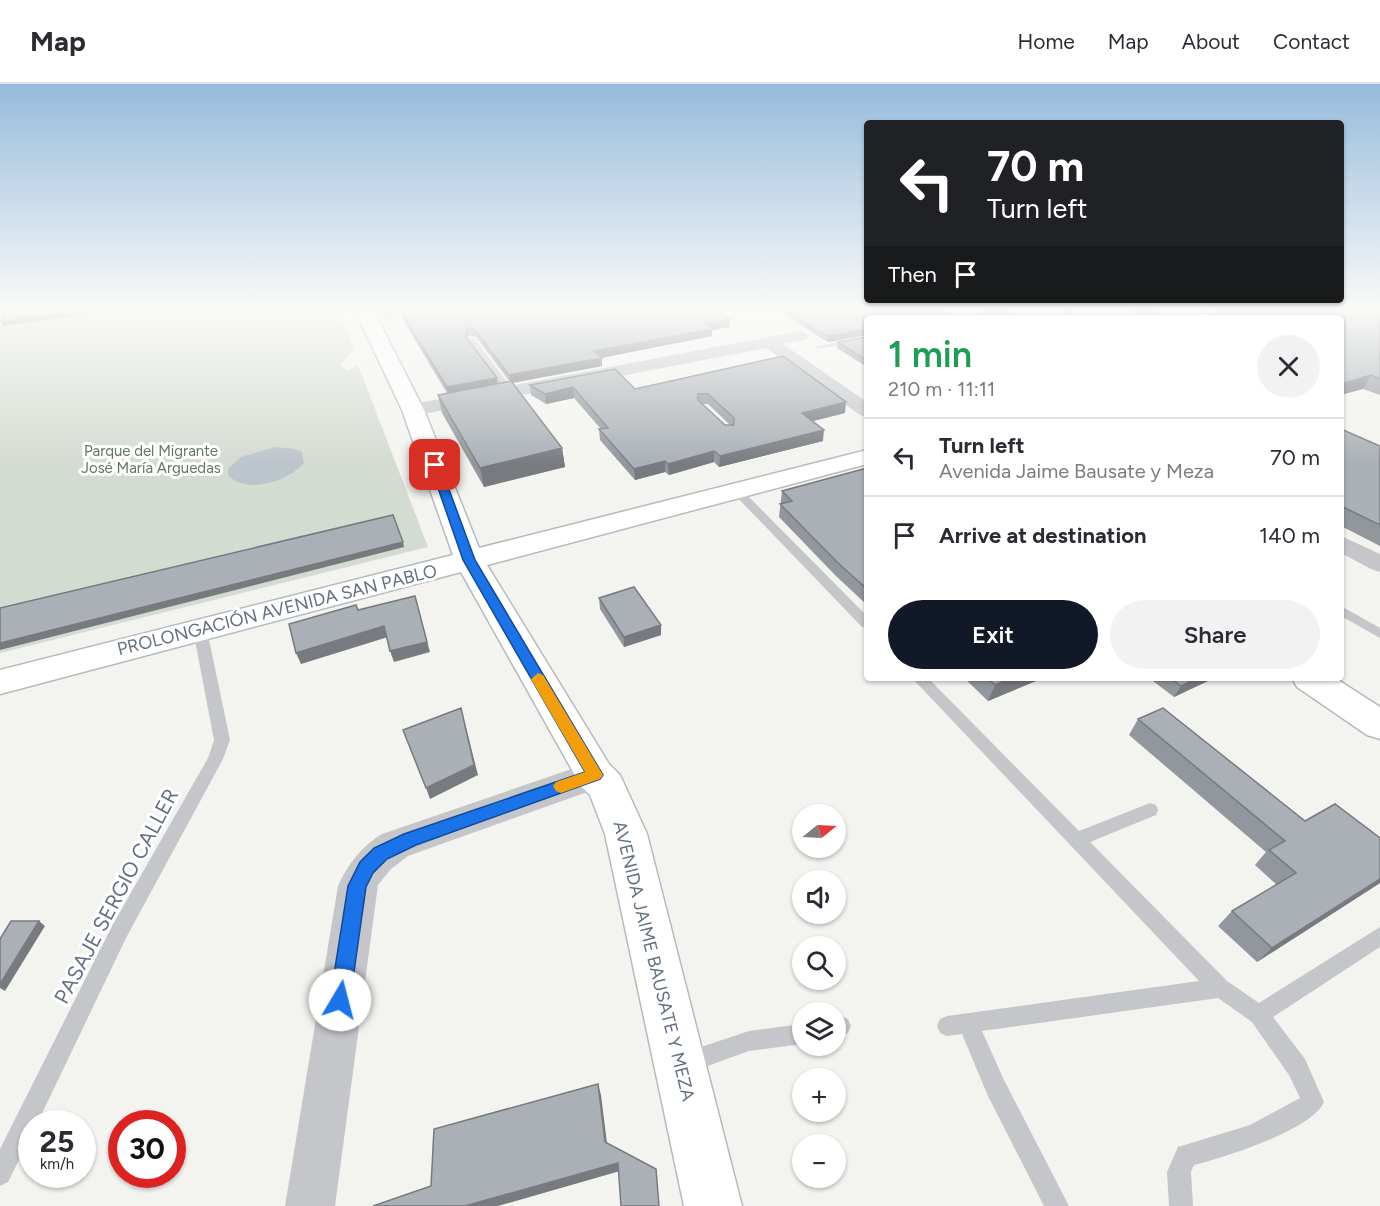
<!DOCTYPE html>
<meta charset="utf-8">
<style>
:root{--surface:#fff;--page:#f2f2f3;--text:#2b2b33;--muted:#7c7c81;--line:#e1e1e2;--accent:#111827}
body{margin:0;font-family:Figtree,sans-serif;background:var(--page);color:var(--text);height:100vh;display:flex;flex-direction:column;font-size:22px;white-space:nowrap}
*{box-sizing:border-box;margin:0}
p{font-size:20px;color:var(--muted)}
.icon{flex:none;width:33px;height:33px;fill:none;stroke:currentColor;stroke-width:2;stroke-linecap:round;stroke-linejoin:round}
.map{position:relative;flex:1;overflow:hidden}
.details{position:absolute;left:864px;top:231px;width:480px;height:366px;display:flex;flex-direction:column;background:var(--surface);border-radius:6px;box-shadow:0 2px 4px #0004}
.details>*{flex:none}
.guide{position:absolute;left:864px;top:36px;width:480px;height:183px;border-radius:6px;box-shadow:0 2px 4px #0004;background:#202124;color:#fff;overflow:hidden}
.needle{width:39px;rotate:72deg}
.tools{position:absolute;left:792px;top:720px;display:grid;gap:12px}
.tools a{display:grid;place-items:center;width:54px;height:54px;border-radius:50%;background:var(--surface);box-shadow:0 2px 4px #0004;font-size:30px}
.speed{position:absolute;left:18px;top:1026px;display:flex;gap:12px;font-size:30px;font-weight:700;text-align:center}
.speed>*{display:grid;place-content:center;width:78px;height:78px;border-radius:50%;background:var(--surface);box-shadow:0 2px 4px #0004;line-height:1}
.speed small{font-size:15px;font-weight:400}
.speed .limit{border:9px solid #d22;background:#fff;color:#111}
.pin{position:absolute;display:grid;place-items:center;width:51px;height:51px;color:#fff;margin:-26px;border-radius:12px;box-shadow:0 3px 9px #0006}
.me{position:absolute;width:66px;margin:-33px;rotate:8deg;stroke-linejoin:round;filter:drop-shadow(0 0 4px #0008)}
.turn{display:flex;align-items:center;gap:21px;height:126px;padding:0 24px;font-size:27px}
.turn .icon{width:78px;height:78px;stroke-width:2.5}
.turn b{display:block;font-size:42px;line-height:51px}
.then{display:flex;align-items:center;height:57px;padding:0 24px;background:#0003;gap:12px;font-size:22px}
.round{display:grid;place-items:center;flex:none;width:63px;height:63px;border-radius:32px;background:var(--page)}
.headline{display:flex;align-items:center;justify-content:space-between;height:102px;padding:0 24px}
h1{font-size:36px;font-weight:600;line-height:45px;color:#1e9e55}
.button{display:flex;gap:12px;margin-top:auto;padding:12px 24px}
.button a{flex:1;height:69px;border-radius:36px;background:var(--accent);color:#fff;font-size:24px;font-weight:600;line-height:69px;text-align:center}
.button a+a{background:var(--page);color:var(--text)}
ul{padding:0;list-style:none}
li{display:flex;align-items:center;gap:18px;height:78px;padding:0 24px;border-top:2px solid var(--line)}
li div{flex:1}
li b{display:block;font-size:22px}
li em{font-style:normal}
header{display:flex;align-items:center;gap:36px;box-sizing:border-box;height:84px;padding:0 30px;background:var(--surface);border-bottom:2px solid var(--line)}
header strong{font-size:28px}
nav{display:flex;gap:33px;margin-inline-start:auto;font-size:21px}
.map>svg:first-child{display:block}
</style>
<header>
<strong>Map</strong>
<nav><a>Home</a><a>Map</a><a>About</a><a>Contact</a></nav>
</header>
<div class="map">
<svg width="1380" height="1122" viewBox="0 0 1380 1122">
<rect width="100%" height="100%" fill="#f3f4f0"/>
<path fill="#d4dbd1" d="M45 224H338L354 265 340 282 349 286 358 281 428 463 0 569V231Z"/>
<path fill="#bcc5cb" d="M275 363 295 365 302 368 304 379C289 397 246 411 228 391V385L241 373Z"/>
<g fill="none" stroke-linecap="round" stroke-linejoin="round">
<g stroke="#b6b9be" stroke-width="3">
<path id="secondary" d="M354 224H372L424 326 479 464 867 366V380L487 481 609 680 620 691 647 750 742 1122H684L605 750 590 711 581 702 461 488 0 610V586L453 471 402 326Z
M1222 224H1253L1250 228 1227 234H1197L1200 230Z"/>
</g>
<g stroke="#b4b7bc" stroke-width="3">
<path id="primary" d="M1292 594H1335L1380 623V655L1367 651 1297 603Z"/>
</g>
<path fill="#c4c6ca" fill-rule="evenodd" d="M855 224H864L878 234H869Z
M1001 224H1016L976 234H961Z
M1057 224H1067L1085 234H1075Z
M1198 224H1208L1222 231 1215 233Z
M867 252V256L818 265 814 263Z
M468 254H474L513 306V310H507L468 258Z
M737 404 741 405 867 532V544L862 543 733 409 732 407Z
M1341 522 1380 544V554L1341 532Z
M200 542 207 546 230 656 223 675 126 854 37 1040H32V1050L8 1098 0 1102V1065L112 842 208 674 214 656 193 546Z
M912 594H928L1079 747 1150 719 1156 721 1158 726 1156 731 1090 758 1227 897 1259 919 1380 843V863L1273 933 1305 975 1324 1018C1312 1046 1223 1074 1194 1081L1191 1088 1193 1122H1169L1167 1088 1178 1063 1250 1041 1300 1014 1289 991 1252 938 1218 914 982 947 1004 996 1069 1122H1044L988 1012 962 950 947 952 940 949 937 942 940 935 947 932 1199 897Z
M841 932 848 935 851 942 848 949 836 953V933Z
M802 940V960L749 967 688 989 680 986 677 978 680 970 749 947Z"/>
<path fill="#c4c6ca" fill-rule="evenodd" d="M399 224H437L430 229 368 239 360 234 368 229Z
M923 224H942L956 234H937Z
M1126 224C1140 224 1156 223 1166 234H1144Z
M801 247 809 252 807 255 783 260 867 318V333L860 331 766 264 413 332 406 330 403 326 406 322 413 320Z
M1341 452 1380 470V488L1371 485 1341 469Z
M595 677 607 681 612 691 607 701 408 772 391 785 378 801 335 1122H285L338 802C348 780 361 763 382 750Z"/>
<use href="#secondary" fill="#fff" fill-rule="evenodd"/>
<use href="#primary" fill="#fff" fill-rule="evenodd"/>
</g>
<path fill="#92979d" fill-rule="evenodd" d="M775 224H860L868 231H877L868 224H926L867 234V251L828 258 816 251Z
M1380 224V311L1363 305 1341 234H1206L1207 231Z
M401 228 730 236 729 243 712 246V252L601 274 602 282 513 299 562 364 565 383 484 403 442 329 438 311 447 309 403 236ZM468 252 476 253 510 298 498 300 497 294 467 255Z
M867 253V283L837 264 838 258Z
M783 272 845 329 813 337 823 357 719 383 714 378 669 391 665 388 635 396 600 356 599 345H601L574 314 546 320 531 311 530 301 635 305ZM703 320H708L730 341H725Z
M1341 345 1380 362V462L1341 442Z
M867 384V521L836 492 779 433 782 407Z
M599 514 661 541V551L624 563 600 525Z
M964 594H1043L988 617Z
M1149 594H1211L1210 596 1174 613Z
M1138 635 1305 737 1380 754V799L1257 878 1218 842 1232 827 1277 801 1255 781 1266 768 1129 651Z"/>
<path fill="#777b7f" d="M97 224H128L3 242 1 238Z
M730 236 729 243 712 246V252L595 275 594 267 706 239Z
M467 244 468 252 466 259 465 252Z
M867 245V251L828 258 829 252Z
M602 274V282L511 299 509 291Z
M1371 291 1363 305 1341 311V300Z
M497 294 498 302 448 311 447 303Z
M573 303 574 314 546 320 545 310Z
M846 318 845 329 801 340 802 329Z
M824 346 823 357 719 383 720 372Z
M562 364 565 383 484 403 480 384Z
M714 367V378L669 391 668 380Z
M665 377V388L635 396 634 385Z
M403 458 404 463 0 566V559Z
M415 512 430 568 394 578 390 567Z
M661 541V551L624 563V553Z
M384 542 388 553 301 580 296 569Z
M1012 594H1043L988 617 995 601Z
M1198 594H1211L1210 596 1174 613 1181 602Z
M461 624 478 691 430 715 426 704Z
M1380 795V799L1257 878 1272 864Z
M39 837 45 842 5 907 0 904V900Z
M598 1000 601 1011 608 1067 605 1058Z
M618 1079 620 1087 498 1122H465Z"/>
<path fill="#aab0b6" stroke="#777b7f" stroke-width="1.5" fill-rule="evenodd" d="M5 224H97L1 238Z
M426 224H714L730 236 706 239 712 245 594 267 602 274 509 291 474 245 467 244 465 252 497 294 447 303 401 228Z
M783 224H860L868 231H879L881 229 876 224H926L945 234H867V245L829 252 816 246Z
M1237 224H1380V295L1371 291 1341 300V234H1215L1207 231Z
M1001 225 1018 234H961Z
M867 253V277L838 258Z
M783 272 846 318 802 329 824 346 720 372 714 367 668 380 665 377 634 385 599 345 608 344 573 303 545 310 530 301 615 285 635 305ZM698 310H708L734 334V341H725L698 316Z
M511 297 562 364 480 384 438 311Z
M1341 345 1380 362V441L1341 422Z
M867 384V505L838 479 780 420 792 417 782 407Z
M393 431 403 458 0 559V524Z
M634 503 661 541 624 553 599 514Z
M415 512 427 558 390 567 384 542 296 569 289 540 356 521 358 526Z
M987 594H1012L995 601Z
M1170 594H1198L1181 602Z
M461 624 474 681 426 704 403 646Z
M1163 624 1305 737 1335 720 1380 754V795L1272 864 1232 827 1296 789 1269 766 1285 757 1138 635Z
M11 837H39L0 900V855Z
M598 1000 605 1058 656 1085 659 1122H621L618 1079 465 1122H373L431 1102 434 1045Z"/>
<linearGradient id="sky" x2="0" y2="1"><stop stop-color="#96bbdc"/><stop offset="0.59" stop-color="#fafaf8"/><stop offset="1" stop-color="#fafaf8" stop-opacity="0"/></linearGradient>
<rect width="1380" height="381" fill="url(#sky)"/>
<path fill="#1a73e8" stroke="#114b97" stroke-width="1.5" d="M435 378 440 381 475 476 603 691 600 695 416 761 387 775 373 789 366 803 350 916 347 923 340 926 333 923 330 916 348 802 360 778 374 764 404 750 585 688 463 476 430 381Z"/>
<path fill="#f59e0b" d="M538 589 543 591 603 691 600 695 561 709 556 707 553 702 556 698 585 688 531 595Z"/>
<g text-anchor="middle" dominant-baseline="central" stroke-width="6" stroke-linejoin="round" paint-order="stroke">
<g font-size="15" fill="#637862" stroke="#fff">
<text x="151" y="367">Parque del Migrante<tspan x="151" dy="17">José María Arguedas</tspan></text>
</g>
<g font-size="18" fill="#637081" stroke="#fff">
<text transform="translate(277 526) rotate(-14)">PROLONGACIÓN AVENIDA SAN PABLO</text>
<text transform="translate(654 877) rotate(76)">AVENIDA JAIME BAUSATE Y MEZA</text>
</g>
<g font-size="21" fill="#637081" stroke="#fff">
<text transform="translate(116 812) rotate(-62)">PASAJE SERGIO CALLER</text>
</g>
</g>
</svg>
<div class="tools">
<a><svg class="needle" viewBox="-14 -14 28 28"><path d="M0-13l5 13h-10z" fill="#e53935"/><path d="M0 13l5-13h-10z" fill="#7c7c81"/></svg></a>
<a><svg class="icon" aria-label="sound" viewBox="0 0 24 24"><path d="M4 9h4l5-4v14l-5-4H4zM17 9q2 3 0 6"/></svg></a>
<a><svg class="icon" aria-label="search" viewBox="0 0 24 24"><circle cx="10" cy="10" r="6"/><path d="M15 15l6 6"/></svg></a>
<a><svg class="icon" aria-label="layers" viewBox="0 0 24 24"><path d="M12 4l9 5-9 5-9-5zM3 14l9 5 9-5"/></svg></a>
<a>+</a>
<a>−</a>
</div>
<div class="speed"><div>25<small>km/h</small></div><div class="limit">30</div></div>
<div class="pin" style="left:435px;top:381px;background:#d93025"><svg class="icon" aria-label="arrive" viewBox="0 0 24 24"><path d="M6 21V4h12l-3 4 3 4H6"/></svg></div>
<svg class="me" style="left:340px;top:916px" viewBox="-20 -20 40 40"><circle r="19" fill="#fff"/><path d="M0-13L10 11 0 6-10 11z" fill="#1a73e8"/></svg>
<div class="guide">
<div class="turn"><svg class="icon" aria-label="left" viewBox="0 0 24 24"><path d="M17 20v-9H6M10 6l-5 5 5 5"/></svg><div><b>70 m</b>Turn left</div></div>
<div class="then">Then<svg class="icon" aria-label="arrive" viewBox="0 0 24 24"><path d="M6 21V4h12l-3 4 3 4H6"/></svg></div>
</div>
<section class="details">
<div class="headline"><div><h1>1 min</h1><p>210 m · 11:11</p></div><a class="round"><svg class="icon" aria-label="close" viewBox="0 0 24 24"><path d="M6 6l12 12M18 6L6 18"/></svg></a></div>
<ul>
<li><svg class="icon" aria-label="left" viewBox="0 0 24 24"><path d="M17 20v-9H6M10 6l-5 5 5 5"/></svg><div><b>Turn left</b><p>Avenida Jaime Bausate y Meza</p></div><em>70 m</em></li>
<li><svg class="icon" aria-label="arrive" viewBox="0 0 24 24"><path d="M6 21V4h12l-3 4 3 4H6"/></svg><div><b>Arrive at destination</b></div><em>140 m</em></li>
</ul>
<div class="button"><a>Exit</a><a>Share</a></div>
</section>
</div>
